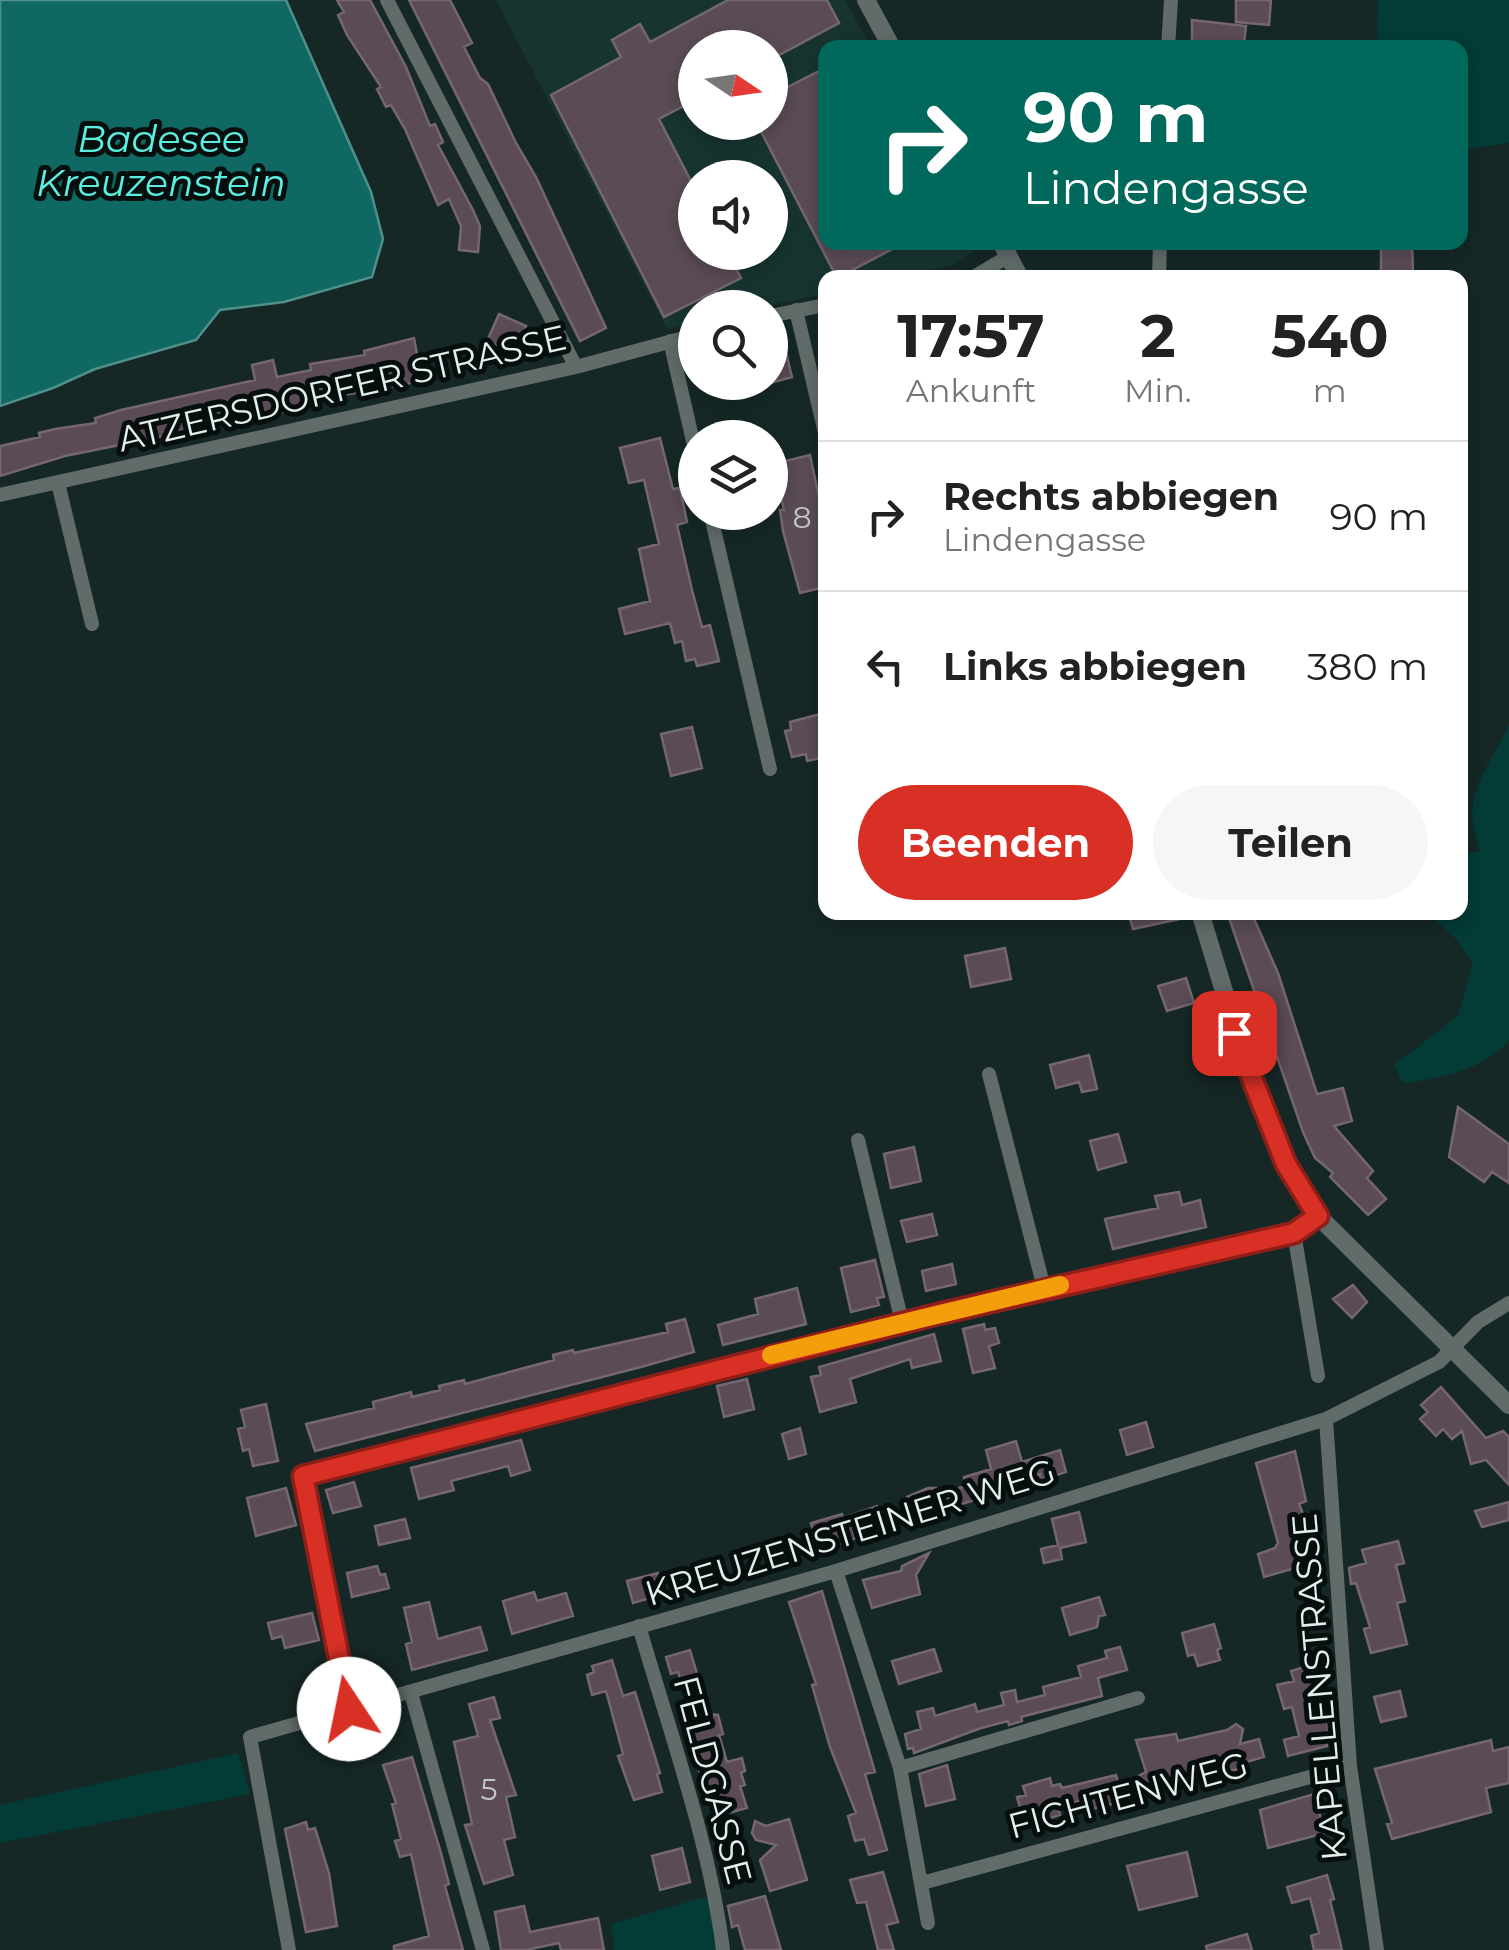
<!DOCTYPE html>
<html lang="de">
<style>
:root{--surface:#fff;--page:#f6f6f6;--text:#222;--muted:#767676;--line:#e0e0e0;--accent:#d93025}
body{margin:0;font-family:Montserrat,sans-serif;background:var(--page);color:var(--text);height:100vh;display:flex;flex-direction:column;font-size:38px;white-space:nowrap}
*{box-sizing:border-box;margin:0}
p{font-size:32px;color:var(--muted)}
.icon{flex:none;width:55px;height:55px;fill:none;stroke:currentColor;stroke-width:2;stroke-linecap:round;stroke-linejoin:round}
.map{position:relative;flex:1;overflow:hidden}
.panel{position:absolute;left:818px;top:270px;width:650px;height:650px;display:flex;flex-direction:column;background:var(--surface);border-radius:20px;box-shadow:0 5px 15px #0003}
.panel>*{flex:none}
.banner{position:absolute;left:818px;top:40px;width:650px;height:210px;border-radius:20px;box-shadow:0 5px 15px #0003;background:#00695c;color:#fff;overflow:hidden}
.needle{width:65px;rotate:103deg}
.fabs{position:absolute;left:678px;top:30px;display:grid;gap:20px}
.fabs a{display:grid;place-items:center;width:110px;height:110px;border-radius:50%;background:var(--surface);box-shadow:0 5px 15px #0003;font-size:50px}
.pin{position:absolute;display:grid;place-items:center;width:85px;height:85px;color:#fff;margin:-42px;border-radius:20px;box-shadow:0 5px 15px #0006}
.me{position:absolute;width:110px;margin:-55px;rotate:349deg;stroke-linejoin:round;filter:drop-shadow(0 0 8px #0008)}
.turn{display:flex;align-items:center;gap:35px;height:210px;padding:0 40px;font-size:45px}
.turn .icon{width:130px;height:130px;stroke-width:2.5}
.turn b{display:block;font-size:70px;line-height:85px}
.eta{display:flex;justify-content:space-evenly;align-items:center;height:170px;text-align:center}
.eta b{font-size:60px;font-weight:700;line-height:70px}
.action{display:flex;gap:20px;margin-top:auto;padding:20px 40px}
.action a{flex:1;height:115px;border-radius:60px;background:var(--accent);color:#fff;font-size:40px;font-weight:700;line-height:115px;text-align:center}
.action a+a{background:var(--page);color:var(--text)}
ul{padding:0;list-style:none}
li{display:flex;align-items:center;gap:30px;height:150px;padding:0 40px;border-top:2px solid var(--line)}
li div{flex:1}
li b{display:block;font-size:38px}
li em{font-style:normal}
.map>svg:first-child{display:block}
</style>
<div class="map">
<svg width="1509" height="1950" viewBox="0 0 1509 1950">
<rect width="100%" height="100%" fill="#152826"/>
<path fill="#173431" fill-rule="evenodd" d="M496 0H845L871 47 825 48V242H976L979 247 954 265 897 277 825 278V294L762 307 695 308V322L667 329ZM695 48H770V122H695ZM695 178H770V252H695Z"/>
<path fill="#033b37" d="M1378 0H1509V143L1460 150V48L1377 47Z
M1509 724V1040C1488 1068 1437 1080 1403 1083L1394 1065 1458 1016 1473 963 1455 938 1428 913 1460 912V852H1480C1478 840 1472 825 1472 813 1472 786 1498 750 1509 724Z
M238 1753 250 1794 0 1843V1805Z
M705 1897 710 1903 717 1950H614L611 1924Z"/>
<path fill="#0f6861" stroke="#4f908b" stroke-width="2.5" d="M0 0H286L371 192 383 239 372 277 284 302 220 310 196 340 95 369 53 388 0 406Z"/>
<path fill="#5a4b55" stroke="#756670" stroke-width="2.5" d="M337 0H370L406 67 430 126 435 124 443 142 438 145 473 210 480 226 478 252 459 250 461 226 449 199 438 205 405 129 391 105 386 107 377 89 381 87 347 35 338 15 344 12Z
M409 0H450L472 43 464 47 480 78 488 84 516 143 536 177 606 328 580 341Z
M728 0H827L839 23 770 60V48H695V100L659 119 695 189V252H727L741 278 664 317 551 95 621 57 612 40 640 24 650 42Z
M1236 0H1271L1269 25 1236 22Z
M1192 20 1246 26 1244 44 1218 41 1216 48H1192Z
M825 68V242H906L837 278 756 122H770V96Z
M1381 242H1412L1413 274 1381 275Z
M499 314 526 326 523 333 527 335 518 355 487 341Z
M414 338 422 381 310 401 284 409V412L65 456 0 476V446L40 437 39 433 55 429 96 423 95 418 121 410 255 380 252 365 273 360 277 377 311 370 310 364 365 355 364 351Z
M783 340 792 377 770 383V343Z
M660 438 673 489 680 488 687 522 677 525 692 590 702 627 710 625 719 661 697 666 695 659 686 661 682 641 675 643 670 623 625 634 619 609 650 601 639 549 659 544 644 480 629 483 620 448Z
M810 455 825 525V587L800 593 783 531 780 510H784L773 464Z
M820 714 825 757 807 761 806 754 792 757 785 731 791 730 790 722Z
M692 727 702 768 671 776 661 734Z
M1128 912H1180V919L1133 929Z
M1251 912 1278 973 1317 1094 1343 1088 1352 1121 1334 1126 1373 1171 1367 1178 1386 1199 1368 1215 1330 1177 1333 1173 1315 1158 1303 1132 1228 915Z
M1005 948 1011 979 971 987 965 956Z
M1186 978 1194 1003 1167 1011 1158 986Z
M1089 1055 1097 1089 1082 1092 1079 1082 1056 1088 1050 1065Z
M1458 1107 1509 1144V1183L1492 1172 1484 1182 1449 1157Z
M1118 1134 1126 1162 1098 1170 1090 1141Z
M914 1147 921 1181 891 1188 884 1154Z
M1179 1192 1182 1205 1200 1200 1206 1227 1113 1249 1105 1219 1158 1208 1155 1196Z
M932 1214 937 1235 907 1242 901 1221Z
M875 1260 884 1297 877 1298 879 1305 851 1312 841 1268Z
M952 1264 956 1284 926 1291 922 1271Z
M1353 1285 1367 1302 1352 1318 1333 1299Z
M797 1288 806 1324 723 1345 718 1325 758 1314 755 1299Z
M685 1319 694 1352 641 1367 315 1451 306 1424 374 1408 373 1402 411 1392 412 1397 440 1390 439 1386 464 1380 465 1384 554 1360 553 1355 573 1350 574 1353 668 1332 666 1324Z
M984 1324 985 1330 995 1328 999 1343 989 1346 995 1368 973 1373 963 1329Z
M934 1334 941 1361 912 1368 910 1359 850 1379 856 1402 820 1412 811 1377 821 1375 819 1367Z
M747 1379 754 1409 724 1417 717 1386Z
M1441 1387 1486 1438 1503 1431 1509 1437V1485L1486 1460 1471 1464 1462 1431 1452 1439 1443 1429 1436 1436 1420 1419 1428 1412 1421 1405Z
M266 1404 278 1461 253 1466 249 1449 243 1451 238 1429 245 1427 241 1410Z
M1146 1422 1153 1447 1127 1455 1120 1430Z
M800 1428 806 1454 789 1459 782 1434Z
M521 1440 530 1470 511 1476 508 1466 451 1481 454 1490 419 1499 411 1468Z
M1016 1441 1022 1462 1060 1450 1066 1472 1041 1480 1040 1474 979 1493 981 1498 914 1519 907 1497 928 1488H936L938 1494 966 1486 964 1477 991 1469 986 1450Z
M1295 1451 1306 1501 1299 1504 1305 1519 1292 1523 1303 1566 1264 1577 1258 1554 1275 1548 1278 1543 1256 1463Z
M354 1482 361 1506 333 1513 326 1490Z
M286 1488 296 1525 256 1536 247 1498Z
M1509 1502V1520L1482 1527 1475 1511Z
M877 1506 885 1528 819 1551 811 1523 842 1514 843 1518Z
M1079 1512 1086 1542 1060 1548 1062 1559 1044 1563 1041 1549 1058 1545 1052 1519Z
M405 1519 410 1538 379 1545 375 1526Z
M1398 1541 1404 1563 1396 1565 1405 1601 1397 1603 1407 1644 1371 1653 1364 1629 1370 1627 1356 1583 1351 1584 1349 1568 1366 1563 1362 1550Z
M929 1553 916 1575 920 1594 872 1608 863 1580 901 1571 902 1566Z
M377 1566 380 1575 385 1574 389 1588 352 1597 347 1573Z
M658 1573 664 1594 633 1603 627 1581Z
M822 1591 875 1772 865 1774 887 1850 869 1855 864 1839 855 1841 848 1816 856 1813 830 1747 812 1685 816 1684 789 1602Z
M534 1592 537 1601 566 1593 573 1616 512 1634 503 1601Z
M1099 1597 1105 1615 1099 1616 1097 1627 1070 1635 1062 1608Z
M429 1602 438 1639 480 1627 487 1650 412 1670 406 1644 412 1642 404 1608Z
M312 1613 319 1640 285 1648 282 1636 272 1639 268 1623Z
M1214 1624 1221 1648 1217 1650 1220 1660 1198 1666 1194 1654 1188 1656 1182 1633Z
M1120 1647 1127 1670 1098 1678 1102 1696 1021 1717 1022 1721 1009 1725 1008 1721 981 1728 914 1753 913 1748 908 1749 905 1734 921 1729 917 1712 933 1708 935 1716 975 1704 977 1712 1004 1705 1001 1693 1015 1690 1017 1702 1045 1695 1043 1687 1081 1677 1078 1666 1107 1658 1105 1651Z
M934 1649 941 1671 899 1684 892 1661Z
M690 1650 709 1714 718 1715 723 1734 719 1735 727 1762 742 1758 745 1771 741 1773 745 1785 740 1786 747 1808 714 1817 683 1720 692 1718 678 1672 671 1674 666 1657Z
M612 1660 623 1696 635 1692 660 1773 657 1774 662 1792 634 1800 618 1756 623 1754 606 1691 592 1695 587 1675 594 1672 592 1666Z
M1313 1664 1329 1732 1324 1733 1327 1746 1288 1756 1284 1740 1299 1736 1292 1707 1284 1709 1277 1685 1294 1681 1291 1671Z
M1400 1691 1406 1716 1381 1722 1374 1697Z
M494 1697 500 1718 490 1720 516 1795 506 1797 515 1837 504 1840 513 1875 484 1884 465 1825 472 1824 454 1742 478 1736 469 1704Z
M1236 1724 1243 1729 1240 1744 1259 1739 1264 1757 1246 1762 1247 1767 1208 1776 1207 1771 1156 1787 1138 1776 1146 1772 1136 1740 1176 1734 1178 1741 1227 1730Z
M370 1727 377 1752 348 1761 341 1736Z
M1491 1740 1493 1751 1509 1747V1783L1486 1788 1491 1812 1392 1839 1387 1824 1392 1823 1375 1769Z
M412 1757 441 1853 449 1884 445 1886 463 1950H394V1946L429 1936 411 1854 400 1857 395 1841 401 1839 392 1804 396 1803 383 1765Z
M947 1765 955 1799 926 1806 919 1774Z
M1116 1775 1123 1801 1089 1810 1086 1799 1058 1807 1060 1815 1034 1823 1032 1815 1023 1818 1017 1797 1026 1795 1023 1786 1050 1778 1052 1786 1060 1784 1062 1788Z
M1314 1794 1325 1833 1268 1848 1260 1810Z
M789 1819 807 1880 770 1891 760 1860 776 1845 756 1840 752 1833 755 1821 766 1826Z
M306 1822 308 1830 315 1828 329 1873 337 1926 306 1932 285 1829Z
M682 1848 690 1882 660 1890 652 1856Z
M1187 1852 1197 1896 1139 1910 1127 1866Z
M883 1872 898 1922 886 1925 894 1950H878L866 1902 857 1903 850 1880Z
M1327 1875 1334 1899 1330 1900 1342 1950H1314L1311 1936 1319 1933 1310 1898 1292 1903 1287 1887Z
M765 1896 781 1950H745L738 1925 732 1927 728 1906Z
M524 1906 530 1932 598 1918 604 1950H561L559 1943 526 1950H501L495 1912Z
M1247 1934 1252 1950H1207L1206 1946Z"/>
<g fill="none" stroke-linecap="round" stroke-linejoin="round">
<path stroke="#616b69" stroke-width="14" d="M387 0 576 367
M1168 48 1171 0
M972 278 1009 256
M1159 278 1160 242
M796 310 825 433
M770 316 825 305
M670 341 695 450
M58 483 92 624
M0 495 576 367 695 335
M710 512 770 769
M989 1074 1044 1288
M858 1140 902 1322
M1294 1233 1318 1376
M1326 1419 1350 1766 1377 1950
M836 1571 900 1768 928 1923
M639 1626C670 1733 709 1840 723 1950
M411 1693 483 1950
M349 1709 303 1476 902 1322 1294 1233 1318 1216
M900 1768 1138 1698
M922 1883 1350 1766
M289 1950 250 1737 836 1571 1326 1419 1439 1362 1478 1322 1509 1303"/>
<path stroke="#616b69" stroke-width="18" d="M866 0 892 48
M1001 242 1020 278
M1200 912 1253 1087 1286 1164 1318 1216 1509 1405"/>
</g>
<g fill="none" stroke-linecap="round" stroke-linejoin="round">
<g stroke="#8d1f18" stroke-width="25">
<path id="route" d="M349 1709 303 1476 938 1314 1294 1233 1318 1216 1286 1164 1234 1033"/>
</g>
<use href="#route" stroke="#d93025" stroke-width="18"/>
<path stroke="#f59e0b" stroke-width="18" d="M771 1355 1060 1285"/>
</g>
<g text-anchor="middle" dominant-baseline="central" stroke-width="10" stroke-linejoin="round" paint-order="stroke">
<g font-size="30" fill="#c1c6c7">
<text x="802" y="517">8</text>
<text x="489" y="1789">5</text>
</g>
<g font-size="35" fill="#e3efed" stroke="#070f0e">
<text transform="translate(342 388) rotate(-13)">ATZERSDORFER STRASSE</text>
<text transform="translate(850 1532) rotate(-17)">KREUZENSTEINER WEG</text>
<text transform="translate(1319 1687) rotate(-95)">KAPELLENSTRASSE</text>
<text transform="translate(713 1780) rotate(75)">FELDGASSE</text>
<text transform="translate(1128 1795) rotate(-15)">FICHTENWEG</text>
</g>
<g font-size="38" font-style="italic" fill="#5aefe1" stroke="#070f0e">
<text x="161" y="138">Badesee<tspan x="161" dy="44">Kreuzenstein</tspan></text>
</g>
</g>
</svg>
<div class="fabs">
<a><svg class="needle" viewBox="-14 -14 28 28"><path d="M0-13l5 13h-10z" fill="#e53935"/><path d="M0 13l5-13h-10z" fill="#767676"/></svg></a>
<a><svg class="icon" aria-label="sound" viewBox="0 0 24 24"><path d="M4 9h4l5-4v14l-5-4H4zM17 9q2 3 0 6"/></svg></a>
<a><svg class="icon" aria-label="search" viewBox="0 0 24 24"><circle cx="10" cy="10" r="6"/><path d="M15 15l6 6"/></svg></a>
<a><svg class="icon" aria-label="layers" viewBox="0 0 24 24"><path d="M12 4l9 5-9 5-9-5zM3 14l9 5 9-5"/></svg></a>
</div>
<div class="pin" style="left:1234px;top:1033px;background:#d93025"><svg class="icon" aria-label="arrive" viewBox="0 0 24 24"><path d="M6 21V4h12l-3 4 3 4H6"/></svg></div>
<svg class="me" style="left:349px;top:1709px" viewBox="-20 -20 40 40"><circle r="19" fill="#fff"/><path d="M0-13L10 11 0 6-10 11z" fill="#d93025"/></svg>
<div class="banner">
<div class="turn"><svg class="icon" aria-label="right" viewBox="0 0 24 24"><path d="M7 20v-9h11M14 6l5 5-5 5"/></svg><div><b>90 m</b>Lindengasse</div></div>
</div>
<section class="panel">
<div class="eta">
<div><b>17:57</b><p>Ankunft</p></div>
<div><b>2</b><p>Min.</p></div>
<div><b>540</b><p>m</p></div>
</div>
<ul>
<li><svg class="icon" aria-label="right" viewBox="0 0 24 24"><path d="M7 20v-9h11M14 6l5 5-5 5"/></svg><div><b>Rechts abbiegen</b><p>Lindengasse</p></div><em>90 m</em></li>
<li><svg class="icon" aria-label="left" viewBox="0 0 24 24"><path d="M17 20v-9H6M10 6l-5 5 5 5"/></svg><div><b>Links abbiegen</b></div><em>380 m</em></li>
</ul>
<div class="action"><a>Beenden</a><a>Teilen</a></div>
</section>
</div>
